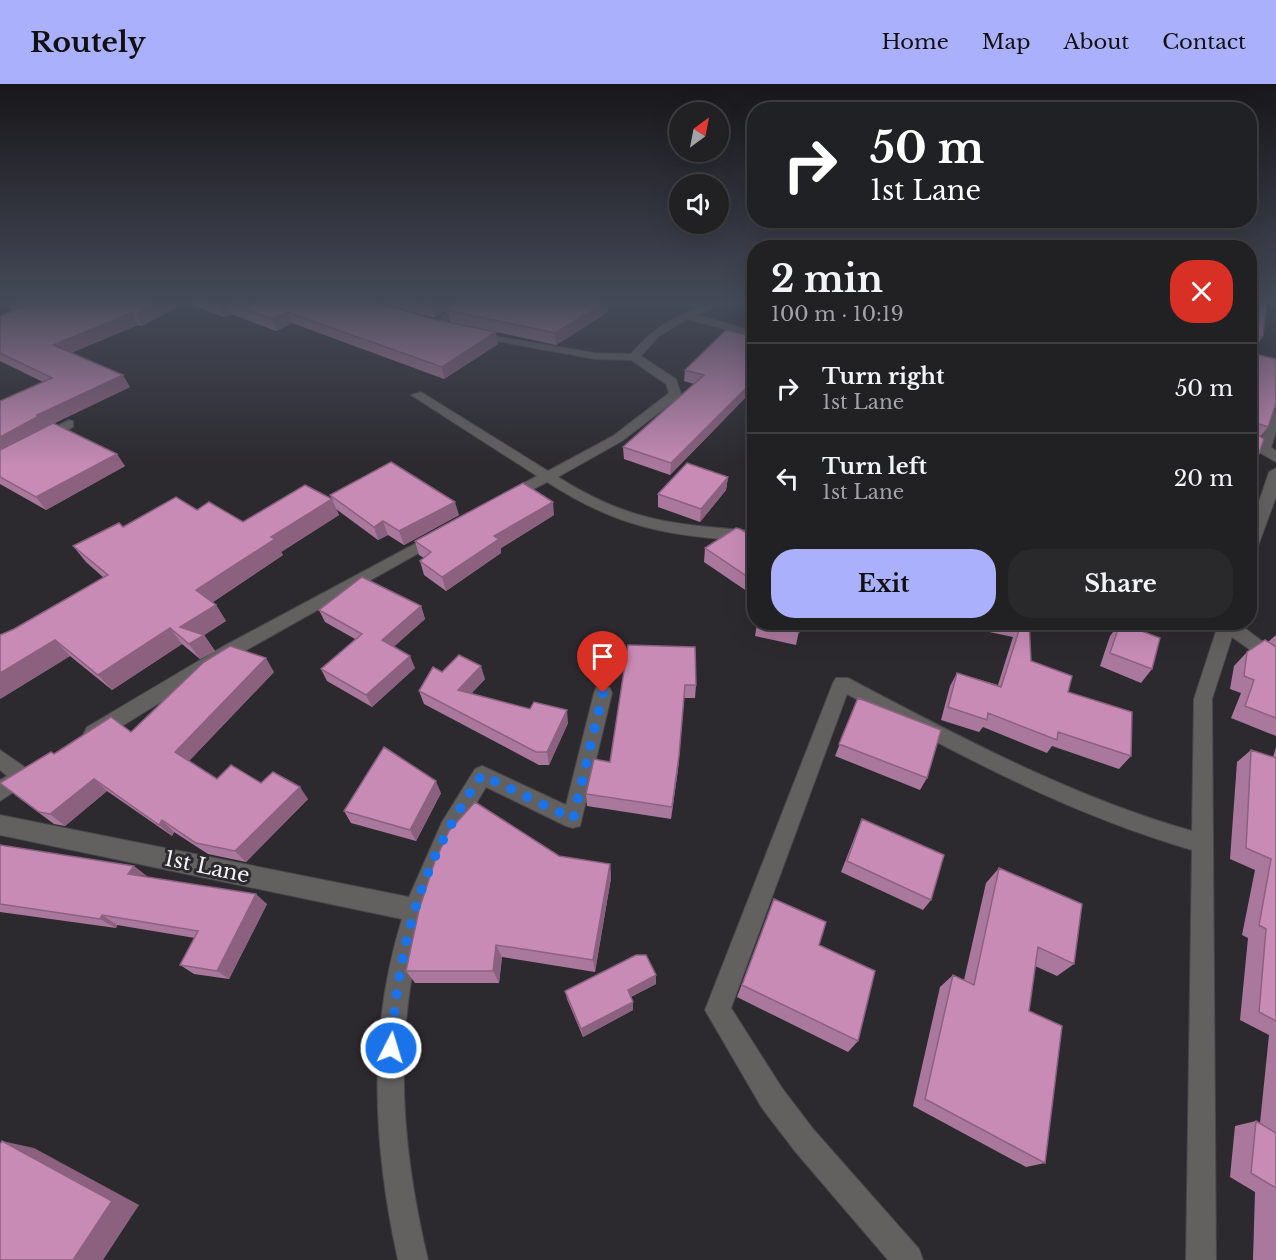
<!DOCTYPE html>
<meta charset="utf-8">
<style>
:root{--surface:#212023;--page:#29282b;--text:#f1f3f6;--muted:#a2a3a6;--line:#3e3e41;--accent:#aab0fb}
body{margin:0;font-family:"Libre Baskerville",serif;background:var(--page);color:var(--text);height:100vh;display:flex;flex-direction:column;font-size:22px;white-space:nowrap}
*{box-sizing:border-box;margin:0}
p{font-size:20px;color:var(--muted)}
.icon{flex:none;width:33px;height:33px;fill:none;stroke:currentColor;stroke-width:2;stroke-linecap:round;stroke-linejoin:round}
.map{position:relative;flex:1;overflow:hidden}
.details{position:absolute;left:747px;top:156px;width:510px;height:390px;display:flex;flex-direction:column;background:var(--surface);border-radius:24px;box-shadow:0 6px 24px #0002,0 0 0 2px var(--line)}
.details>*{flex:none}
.banner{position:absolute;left:747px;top:18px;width:510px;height:126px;border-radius:24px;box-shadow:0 6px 24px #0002,0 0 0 2px var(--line);background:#202124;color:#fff;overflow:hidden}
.needle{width:39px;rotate:32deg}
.controls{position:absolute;left:669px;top:18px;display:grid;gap:12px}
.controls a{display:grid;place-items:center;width:60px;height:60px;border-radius:50%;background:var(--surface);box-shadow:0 6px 24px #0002,0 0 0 2px var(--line);font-size:30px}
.pin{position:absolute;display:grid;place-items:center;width:51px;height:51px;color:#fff;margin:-62px -26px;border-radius:50% 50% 50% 0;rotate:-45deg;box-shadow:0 0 6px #0007}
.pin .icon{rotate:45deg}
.me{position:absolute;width:66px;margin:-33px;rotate:5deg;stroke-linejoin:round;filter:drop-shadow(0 0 4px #0008)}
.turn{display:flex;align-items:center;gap:21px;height:126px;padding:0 24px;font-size:27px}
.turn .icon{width:78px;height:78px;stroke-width:2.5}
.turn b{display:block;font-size:42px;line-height:51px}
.round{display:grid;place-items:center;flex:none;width:63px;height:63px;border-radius:24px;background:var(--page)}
.head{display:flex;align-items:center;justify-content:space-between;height:102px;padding:0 24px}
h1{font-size:36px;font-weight:700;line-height:45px}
.cta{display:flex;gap:12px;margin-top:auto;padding:12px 24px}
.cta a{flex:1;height:69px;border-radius:24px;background:var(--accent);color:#111;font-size:24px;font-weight:700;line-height:69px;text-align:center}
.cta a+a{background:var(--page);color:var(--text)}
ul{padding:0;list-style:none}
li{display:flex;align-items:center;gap:18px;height:90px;padding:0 24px;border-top:2px solid var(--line)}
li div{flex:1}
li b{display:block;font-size:22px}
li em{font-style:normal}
header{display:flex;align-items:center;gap:36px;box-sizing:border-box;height:84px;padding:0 30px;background:var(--accent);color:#111}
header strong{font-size:28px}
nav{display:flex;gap:33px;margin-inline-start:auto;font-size:21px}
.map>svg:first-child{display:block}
</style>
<header>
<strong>Routely</strong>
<nav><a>Home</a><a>Map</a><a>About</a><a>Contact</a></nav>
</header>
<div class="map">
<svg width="1276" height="1176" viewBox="0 0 1276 1176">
<rect width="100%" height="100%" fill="#2c2a2f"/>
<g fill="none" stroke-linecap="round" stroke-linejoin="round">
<g stroke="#48464b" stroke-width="2">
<path id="minor" d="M459 218H470L439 244H431V240Z
M715 218H728L697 231 754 247V253L687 235 658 253 641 272 676 295 681 310 679 313 622 357 558 393C630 438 671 440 754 447V457C671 453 618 444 547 398L513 416H503V410L537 392 411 311 421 308 548 387 613 352 669 309 666 300 631 276 595 275 474 253 470 252V248L595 269 631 270C655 241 680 229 715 218Z
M1276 326V348L1271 363 1276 367V378L1250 363V355L1260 358 1270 330Z
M69 336 73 337V343L0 381V372Z
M1276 384V413L1258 462 1250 467V444L1269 388Z
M437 448 442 450 445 453 442 456 234 573 101 655 94 657 87 655 84 649 87 643 222 563Z
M1219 538H1237L1276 568V584L1232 553 1212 615 1216 1176H1186L1192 766C1069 730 959 671 847 610L731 924 782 1004 814 1046 919 1165 923 1176H888L794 1066 762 1024 705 926 833 599 836 594H848C960 653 1070 712 1192 747L1194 615Z
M603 602 610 604 612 609 580 742 573 744 566 742 486 703C467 735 447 768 435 804 391 929 398 1050 428 1176H398C373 1062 367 948 402 835L0 751V731L409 813 442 738 475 685 482 682 489 685 566 721 594 609 596 604Z
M0 666 29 686 32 692 29 698 0 717V696L7 692 0 686Z"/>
</g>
<use href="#minor" fill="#636060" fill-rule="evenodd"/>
</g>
<path fill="#ab789d" d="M10 218H456L435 234 381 219 498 260 444 295 292 239 276 247 231 230 224 233 185 219 142 242 138 241 71 269 130 303 54 339 125 382 46 426 0 400V317L43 298 0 277V232L13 227 8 219Z
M677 218H707L693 222Z
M1250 218H1276V224L1267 219 1263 252 1257 262H1250Z
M447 226 608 228 556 261 450 238Z
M754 253V312L749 310 670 391 624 375 623 363 694 300 684 297 685 286Z
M1250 269 1276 275V324L1274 325 1268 343 1260 353 1256 378 1250 387Z
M728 393 726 406 700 438 658 423V410Z
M330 411 459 431 404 461 388 451 378 456 336 425 339 431 281 468 283 471 213 518 216 521 226 537 204 551 215 567 200 575 182 560 112 606 70 572 0 615V551L14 545 104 494 86 478 73 462 123 443 197 426 243 438 332 415Z
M554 431 501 464V469L446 507 424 491 420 477 424 474 419 471 415 457Z
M754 453V512L704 478 705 464Z
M421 522 425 535 393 563 415 584 372 623 327 597 321 585 355 555 325 538 319 526Z
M801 538 796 561 755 552 757 539Z
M961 538H1029L1031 577 1068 608 1131 672 1119 685 1052 662 1047 669 983 643 979 648 941 636 950 602 957 589 998 601 1013 553 961 542Z
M1120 539 1152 585 1141 599 1100 582 1110 552Z
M1276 551V652L1231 634 1241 609 1230 605 1234 582 1247 568 1268 558Z
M628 561 696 601 695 614H684L678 685 671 735 587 722 586 710 610 678Z
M274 588 189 677 217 695 261 699 308 715 246 778 208 770 174 748 172 752 107 707 65 742 54 740 15 711 54 670 131 648Z
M442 588 485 595 471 610 568 639 549 681H539L424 620 419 607Z
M858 614 927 694 920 706 835 672Z
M1276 663V1176H1253L1255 1108 1230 1093 1235 1042 1256 1037 1260 1039 1269 951 1240 936 1248 854 1242 851 1255 786 1230 775 1237 678 1251 666 1273 673Z
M441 709 416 757 351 739 344 727Z
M862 735 931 816 923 826 841 788 857 747Z
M0 761 147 793 267 820 229 895 194 890 180 881 195 854 117 841 116 844 0 828Z
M559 772 610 780 611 794 595 888 502 873 499 899H415L406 887Z
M999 784 1074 880 1057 892 1035 882 1029 927 1045 1079 1026 1083 913 1022 940 903 953 891 964 896 986 799Z
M774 815 819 861 858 957 848 968 737 913Z
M656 891V900L631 913 633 918V926L583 953 567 915 565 907Z"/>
<path fill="#8b617f" d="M160 218H185V219L142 242 136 230Z
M226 218 231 230 224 233 219 221Z
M438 218H456L435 234 432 222Z
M606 218H608V228L556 261 555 249Z
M693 218H707L693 222Z
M287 228 292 239 276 247 272 235Z
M131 229 138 241 60 273 53 261Z
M496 248 498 260 444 295 442 283Z
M123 291 130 303 47 343 0 371V353L37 331Z
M751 299 749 310 670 391 671 379Z
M117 370 125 382 46 426 36 413Z
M728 393 726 406 700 438 701 425Z
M332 415 339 431 281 468 283 471 207 522 196 506 271 453Z
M455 418 459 431 404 461 399 447Z
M553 418 554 431 501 464V469L446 507 442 493 494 452Z
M383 437 388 451 378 456 374 443Z
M216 521 226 537 204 551 215 567 200 575 189 560 180 543Z
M421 522 425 535 387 569 382 556Z
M170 544 182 560 112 606 98 591Z
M55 556 70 572 0 615V589Z
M410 572 415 584 372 623 366 611Z
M266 574 274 588 186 680 175 668Z
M481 582 485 595 462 619 458 606Z
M567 626 568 639 549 681 547 668Z
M679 672 678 685 671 735 672 723Z
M94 695 107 707 65 742 50 730Z
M436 697 441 709 416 757 410 746Z
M300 703 308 715 246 778 235 767Z
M162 736 174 748 172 752 159 741Z
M610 780 611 794 595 888 593 876Z
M134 782 147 792 128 790Z
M256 810 267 820 229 895 217 887Z
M102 831 117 841 116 844 100 835Z
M496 861 502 873 499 899 493 887Z
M656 891V900L628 914V906Z
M633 918V926L583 953 581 945Z
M2 1057 34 1064 139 1121 103 1176H73Z"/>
<path fill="#c78bb6" stroke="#8b617f" stroke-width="1.5" d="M10 218H160L136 230 131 229 53 261 123 291 37 331 39 332 0 353V317L52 294 0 269V232L24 222 8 219Z
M208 218H377L428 234 496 248 442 283 287 228 272 235 226 218 219 221Z
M416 218H438L432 222Z
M458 218H606L555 249 447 226Z
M1250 218H1267L1263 252 1250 254Z
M726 246 754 253V300L751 299 671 379 623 363 704 291 685 286Z
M1250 269 1276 275V320L1268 343 1260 340 1257 342V350L1264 355 1256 378 1250 376Z
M53 339 117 370 36 413 0 393V366Z
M391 378 455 418 399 447 383 437 374 443 330 411Z
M687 379 728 393 701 425 658 410Z
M523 399 553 418 494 452 499 455 442 493 420 477 431 468 415 457Z
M305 401 332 415 271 453 275 455 196 506 216 521 180 543 204 551 189 560 170 544 98 591 55 556 0 589V551L14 545 108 491 73 462 119 439 123 443 176 413 197 426 209 418 243 438Z
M736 444 740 445 754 453V497L705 464Z
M362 493 421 522 382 556 410 572 366 611 321 585 362 550 319 526Z
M757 538H801L799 548Z
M1015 538H1029L1031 577 1072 592 1068 608 1132 628 1131 672 1058 648 1057 656 988 629 987 636 948 623 957 589 1001 603 1021 540Z
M1120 539 1160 554 1152 585 1110 569Z
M1265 556 1276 563V634L1245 622 1254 596 1244 592 1247 568Z
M628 561 695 563 696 601H685L679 672 672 723 586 710 594 675 610 678Z
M230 562 266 574 175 668 217 695 231 681 261 699 273 688 300 703 235 767 196 759 162 736 159 741 94 695 50 730 39 728 0 699 51 668 54 670 111 633 131 648 204 578Z
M459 571 481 582 458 606 530 625 534 618 567 626 547 668H536L419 607 433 583 442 588Z
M858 614 941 646 927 694 839 660Z
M384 663 436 697 410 746 344 727Z
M1251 666 1276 674V937L1259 928 1266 845 1259 841 1271 775 1246 764Z
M475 718 559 772 610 780 593 876 496 861 493 887H406L419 826 435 777 449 747Z
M862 735 944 771 931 816 847 777Z
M0 761 134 782 128 790 256 810 217 887 180 881 198 847 102 831 100 835 0 820Z
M999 784 1082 820 1074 880 1038 863 1029 927 1062 942 1045 1079 925 1015 953 891 974 901Z
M774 815 826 838 819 861 875 887 858 957 742 901Z
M636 871H646L656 891 628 906 633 918 581 945 565 907Z
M1256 1037 1276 1049V1104L1251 1089Z
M2 1057 112 1117 73 1176H0V1060Z"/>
<linearGradient id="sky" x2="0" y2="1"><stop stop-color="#18171a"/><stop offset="0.57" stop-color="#454a58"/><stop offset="1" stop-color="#454a58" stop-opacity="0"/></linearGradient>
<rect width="1276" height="382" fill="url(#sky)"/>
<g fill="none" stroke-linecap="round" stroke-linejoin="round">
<path stroke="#1a73e8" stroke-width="10" stroke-dasharray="0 18" d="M391 964C399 858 420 780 482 691L573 735 603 609"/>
</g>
<g text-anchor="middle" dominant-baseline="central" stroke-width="6" stroke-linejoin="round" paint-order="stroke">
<g font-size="21" fill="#f5f4f8" stroke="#2c2a2f">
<text transform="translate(207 783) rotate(12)">1st Lane</text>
</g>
</g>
</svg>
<div class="controls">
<a><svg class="needle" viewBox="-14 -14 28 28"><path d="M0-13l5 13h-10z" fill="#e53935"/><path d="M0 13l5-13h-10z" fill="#a2a3a6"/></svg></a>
<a><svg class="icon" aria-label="sound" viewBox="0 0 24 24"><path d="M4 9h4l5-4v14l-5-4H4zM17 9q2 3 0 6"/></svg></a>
</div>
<div class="pin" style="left:603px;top:609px;background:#d93025"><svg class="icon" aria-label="arrive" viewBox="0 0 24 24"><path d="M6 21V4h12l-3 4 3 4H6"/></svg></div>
<svg class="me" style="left:391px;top:964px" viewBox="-20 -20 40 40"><circle r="17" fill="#1a73e8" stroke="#fff" stroke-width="3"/><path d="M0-11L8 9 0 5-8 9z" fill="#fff"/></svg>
<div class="banner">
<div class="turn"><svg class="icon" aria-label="right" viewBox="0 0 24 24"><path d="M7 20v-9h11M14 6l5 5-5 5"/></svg><div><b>50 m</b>1st Lane</div></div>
</div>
<section class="details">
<div class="head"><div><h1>2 min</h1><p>100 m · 10:19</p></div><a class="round" style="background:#d93025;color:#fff"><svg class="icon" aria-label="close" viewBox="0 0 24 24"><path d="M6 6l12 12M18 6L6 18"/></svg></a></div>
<ul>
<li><svg class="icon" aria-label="right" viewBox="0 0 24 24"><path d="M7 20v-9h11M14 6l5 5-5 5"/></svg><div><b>Turn right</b><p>1st Lane</p></div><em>50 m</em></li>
<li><svg class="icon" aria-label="left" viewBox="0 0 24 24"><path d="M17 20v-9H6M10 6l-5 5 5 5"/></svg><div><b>Turn left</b><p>1st Lane</p></div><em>20 m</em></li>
</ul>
<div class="cta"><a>Exit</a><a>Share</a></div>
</section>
</div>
